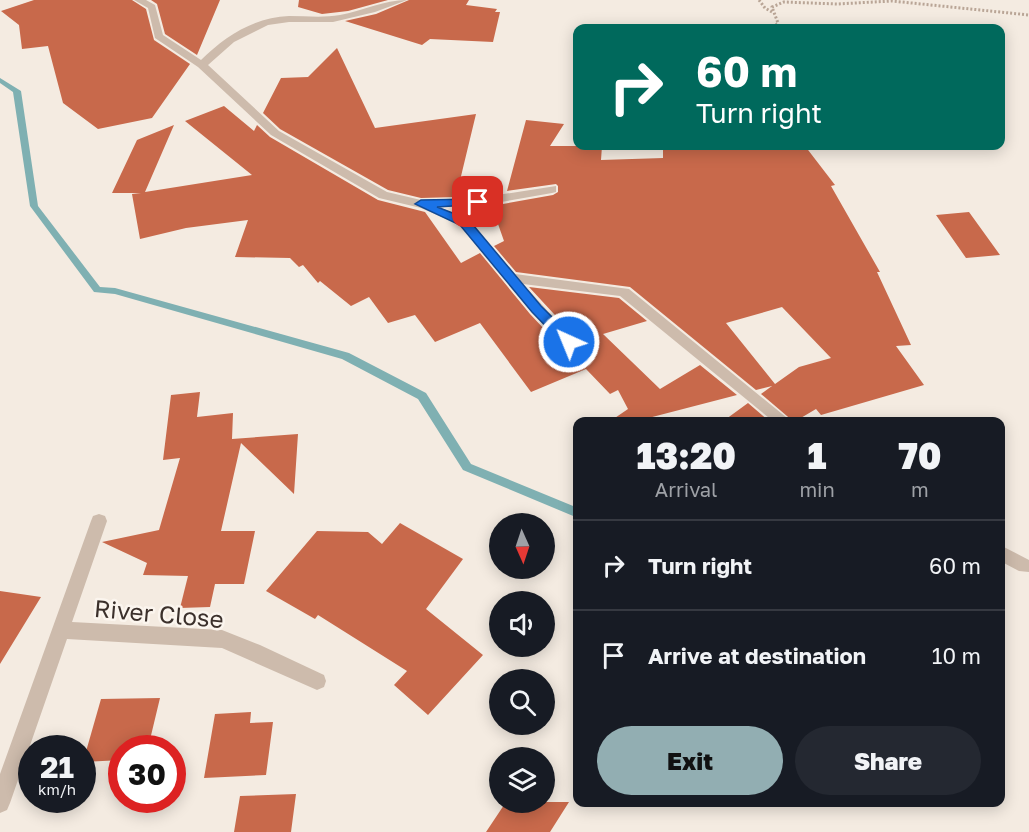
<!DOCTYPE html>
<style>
:root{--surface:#171b24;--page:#242831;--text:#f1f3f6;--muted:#9ea1a6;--line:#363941;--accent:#92aeb2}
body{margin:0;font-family:"Golos Text",sans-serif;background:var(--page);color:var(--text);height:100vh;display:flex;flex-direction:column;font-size:22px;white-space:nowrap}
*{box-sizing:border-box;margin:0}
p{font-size:20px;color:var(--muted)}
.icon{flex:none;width:33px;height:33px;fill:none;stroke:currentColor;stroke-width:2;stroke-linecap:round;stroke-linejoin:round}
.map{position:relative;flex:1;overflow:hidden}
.drawer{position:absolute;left:573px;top:417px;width:432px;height:390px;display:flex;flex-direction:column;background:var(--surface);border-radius:12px;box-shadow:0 3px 15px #0003}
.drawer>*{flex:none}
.hud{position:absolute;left:573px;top:24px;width:432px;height:126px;border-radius:12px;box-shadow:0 3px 15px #0003;background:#00695c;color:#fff;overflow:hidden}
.needle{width:39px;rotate:177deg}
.controls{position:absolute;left:489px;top:513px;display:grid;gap:12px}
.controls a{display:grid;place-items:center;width:66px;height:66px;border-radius:50%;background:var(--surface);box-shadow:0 3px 15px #0003;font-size:30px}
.speed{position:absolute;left:18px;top:735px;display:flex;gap:12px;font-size:30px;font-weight:700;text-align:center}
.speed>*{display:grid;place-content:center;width:78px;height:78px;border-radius:50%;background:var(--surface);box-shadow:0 3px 15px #0003;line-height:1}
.speed small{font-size:15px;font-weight:400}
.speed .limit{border:9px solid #d22;background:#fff;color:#111}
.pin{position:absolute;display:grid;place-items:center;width:51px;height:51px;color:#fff;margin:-26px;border-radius:12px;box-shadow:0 3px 9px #0006}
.me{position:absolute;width:66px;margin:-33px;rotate:316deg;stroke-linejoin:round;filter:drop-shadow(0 0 4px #0008)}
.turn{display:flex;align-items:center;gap:21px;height:126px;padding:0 24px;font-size:27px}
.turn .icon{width:78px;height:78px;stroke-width:2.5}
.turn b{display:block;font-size:42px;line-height:51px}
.eta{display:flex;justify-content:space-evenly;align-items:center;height:102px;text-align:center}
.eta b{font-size:36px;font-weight:800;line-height:42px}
.cta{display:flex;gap:12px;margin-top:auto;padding:12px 24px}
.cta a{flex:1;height:69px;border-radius:36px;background:var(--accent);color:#111;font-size:24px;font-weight:800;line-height:69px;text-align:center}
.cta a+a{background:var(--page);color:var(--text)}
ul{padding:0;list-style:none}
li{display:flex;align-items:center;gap:18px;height:90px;padding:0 24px;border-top:2px solid var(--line)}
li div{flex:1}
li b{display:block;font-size:22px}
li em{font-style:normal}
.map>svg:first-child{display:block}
</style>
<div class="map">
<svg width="1029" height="832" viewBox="0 0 1029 832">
<rect width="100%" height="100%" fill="#f4ebe1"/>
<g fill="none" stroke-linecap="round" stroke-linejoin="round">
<path fill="#7fb0b2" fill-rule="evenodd" d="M0 78 21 91 38 206 100 287 115 288 349 353 426 393 471 464 578 508V518L463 470 418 399 342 359 115 294 94 292 30 206 13 92 0 83Z"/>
</g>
<path fill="#c8694b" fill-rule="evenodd" d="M34 0H132L146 9 154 40 190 64 152 118 98 129 63 103 48 46 22 49 19 25 1 11Z
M151 0H220L197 55 165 34 157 4Z
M299 0H388L348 11 322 14 298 7Z
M409 0H469L466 5 497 9 495 12H500L493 42 430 39 422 45 345 21 376 14Z
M337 48 375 128 476 114 456 197 421 198 388 190 280 129 263 113 281 78 308 77Z
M224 106 254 131 257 125 270 137 378 200 425 212 461 263 480 253 530 314 562 348 570 349 577 344 578 340 529 287 619 298 647 321 603 334 660 389 700 365 737 395 633 422H609L628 409 618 390 610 394 586 369 531 392 480 323 435 342 415 315 388 323 369 297 351 306 320 281 318 283 303 265 299 267 290 258 235 257 248 220 186 228 140 239 132 194 141 193H112L137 140 174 125 145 192 252 175 185 121Z
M526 120 564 124 550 146H602L601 160 663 158V146L732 149V146H805L835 185 831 186 880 272H877L911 345 896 346 924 385 821 415 816 409 794 422 761 394 772 386 756 390 630 287 516 272 494 246 504 241 498 224 503 204 553 195 558 192V186L556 184 507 191ZM782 307 831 358 799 367 775 384 726 323Z
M969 212 1000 255 966 258 936 215Z
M200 392 197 417 233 413 232 439 298 434 294 494 241 443 221 531H255L244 584H215L210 607 180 608 188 576 143 575 147 563 102 542 159 530 180 458 163 460 171 395Z
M748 403 770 422H722Z
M400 523 463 559 426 609 483 655 428 715 394 685 407 671 318 615 315 619 266 591 317 531 368 532 382 544Z
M0 591 41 597 0 664Z
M160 698 148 748H122V760L83 762 101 699Z
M251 712 250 723 273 722 266 775 204 778 215 714Z
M296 794 291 832H234L240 796Z
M506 802H569L550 832H486Z"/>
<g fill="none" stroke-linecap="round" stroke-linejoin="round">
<path stroke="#b9a596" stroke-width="3" stroke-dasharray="2 2" stroke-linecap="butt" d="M759 0 765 8 772 12
M773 28 778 23 772 7 784 2 837 4 892 1 1029 15"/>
<path fill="#cdbbac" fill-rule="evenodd" d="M134 0H146L155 5 163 35 201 60C225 36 255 17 289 16 306 16 323 18 340 15 362 11 384 0 407 0L375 12 333 22H289L268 25 234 42 208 65 279 131 387 192 421 200 478 198 556 186V192L552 193 478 206 439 207 468 219 515 274 629 289 792 422H774L620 296 523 284 576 342 569 347 564 346 532 312 460 225 421 208 379 198 271 135 198 67 155 38 148 8Z
M99 514 105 516 107 521 72 622 222 630 260 645 324 675 326 681 324 687 317 690 222 648 67 639 10 803 7 810 0 813V774L91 521 93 516Z
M1000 545 1029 560V572L1019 571 1000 561Z"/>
</g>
<path fill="#1a73e8" stroke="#114b97" stroke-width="1.5" d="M478 199 483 202 482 204 437 207 468 219 541 306 573 338 575 342 573 345H564L532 312 460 225 415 204 421 200Z"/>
<g text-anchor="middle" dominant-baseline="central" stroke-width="5" stroke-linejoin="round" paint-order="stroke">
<g font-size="24" fill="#3b302b" stroke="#fbf5ee">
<text transform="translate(159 613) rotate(5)">River Close</text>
</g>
</g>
</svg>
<div class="controls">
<a><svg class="needle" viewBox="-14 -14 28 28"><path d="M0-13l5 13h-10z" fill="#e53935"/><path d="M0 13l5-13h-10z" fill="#9ea1a6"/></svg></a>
<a><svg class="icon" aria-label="sound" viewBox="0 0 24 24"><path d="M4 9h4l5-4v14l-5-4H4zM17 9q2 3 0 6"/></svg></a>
<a><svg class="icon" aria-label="search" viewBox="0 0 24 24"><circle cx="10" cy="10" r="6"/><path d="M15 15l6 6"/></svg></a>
<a><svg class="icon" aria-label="layers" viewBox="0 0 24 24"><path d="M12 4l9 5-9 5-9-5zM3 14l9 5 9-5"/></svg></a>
</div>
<div class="speed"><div>21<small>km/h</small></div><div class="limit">30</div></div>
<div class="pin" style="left:478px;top:202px;background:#d93025"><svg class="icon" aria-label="arrive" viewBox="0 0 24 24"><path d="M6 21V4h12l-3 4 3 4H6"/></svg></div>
<svg class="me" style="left:569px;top:342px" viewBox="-20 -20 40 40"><circle r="17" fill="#1a73e8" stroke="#fff" stroke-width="3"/><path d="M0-11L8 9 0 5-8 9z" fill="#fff"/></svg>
<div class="hud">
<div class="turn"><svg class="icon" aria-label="right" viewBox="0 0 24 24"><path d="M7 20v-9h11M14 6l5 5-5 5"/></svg><div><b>60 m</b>Turn right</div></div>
</div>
<section class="drawer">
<div class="eta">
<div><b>13:20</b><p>Arrival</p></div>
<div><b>1</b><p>min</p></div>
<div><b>70</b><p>m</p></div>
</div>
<ul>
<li><svg class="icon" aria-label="right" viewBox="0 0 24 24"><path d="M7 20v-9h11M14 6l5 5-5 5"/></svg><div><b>Turn right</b></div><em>60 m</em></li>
<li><svg class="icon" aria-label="arrive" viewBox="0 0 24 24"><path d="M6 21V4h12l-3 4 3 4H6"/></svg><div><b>Arrive at destination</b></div><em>10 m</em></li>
</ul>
<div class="cta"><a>Exit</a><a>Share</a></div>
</section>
</div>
